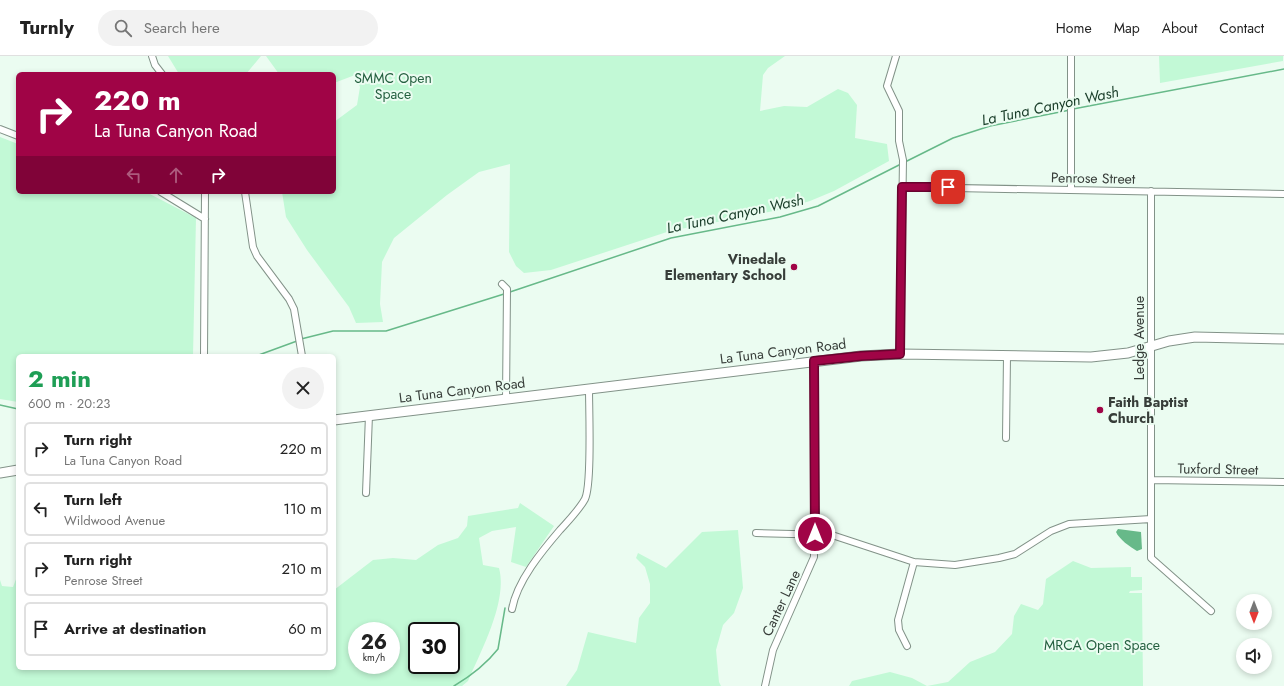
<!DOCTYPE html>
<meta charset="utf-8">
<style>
:root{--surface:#fff;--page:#f2f2f2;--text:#222;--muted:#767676;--line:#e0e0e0}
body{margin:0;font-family:Jost,sans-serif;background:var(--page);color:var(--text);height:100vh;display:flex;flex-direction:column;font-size:15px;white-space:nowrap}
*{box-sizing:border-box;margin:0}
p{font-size:13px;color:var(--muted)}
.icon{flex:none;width:22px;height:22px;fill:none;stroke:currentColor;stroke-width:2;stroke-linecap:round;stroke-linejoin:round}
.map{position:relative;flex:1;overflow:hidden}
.sheet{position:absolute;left:16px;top:298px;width:320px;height:316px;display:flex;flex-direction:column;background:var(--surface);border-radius:6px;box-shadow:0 2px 6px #0003}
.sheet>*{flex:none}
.guide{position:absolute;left:16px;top:16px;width:320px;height:122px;border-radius:6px;box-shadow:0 2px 6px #0003;background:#a00446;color:#fff;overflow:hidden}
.needle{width:26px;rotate:180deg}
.fabs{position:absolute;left:1236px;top:538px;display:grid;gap:8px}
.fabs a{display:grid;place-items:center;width:36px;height:36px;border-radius:50%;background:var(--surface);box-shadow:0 2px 6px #0003;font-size:20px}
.speed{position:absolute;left:348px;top:566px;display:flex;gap:8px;font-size:20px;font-weight:700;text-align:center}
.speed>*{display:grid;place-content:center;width:52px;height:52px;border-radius:50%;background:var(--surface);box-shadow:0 2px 6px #0003;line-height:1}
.speed small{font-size:10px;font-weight:400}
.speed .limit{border:2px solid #111;border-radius:6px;background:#fff;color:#111}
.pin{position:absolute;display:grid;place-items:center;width:34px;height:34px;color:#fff;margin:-17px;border-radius:8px;box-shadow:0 2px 6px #0006}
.me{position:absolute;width:44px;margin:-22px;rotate:0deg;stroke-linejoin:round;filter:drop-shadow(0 0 3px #0008)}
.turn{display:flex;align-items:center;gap:14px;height:84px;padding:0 12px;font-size:18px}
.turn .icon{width:52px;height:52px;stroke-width:2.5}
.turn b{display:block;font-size:28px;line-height:34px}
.lanes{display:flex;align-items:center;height:38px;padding:0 12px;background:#0003;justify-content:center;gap:20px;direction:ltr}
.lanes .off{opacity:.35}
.round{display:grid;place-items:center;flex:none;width:42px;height:42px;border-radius:21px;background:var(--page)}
.head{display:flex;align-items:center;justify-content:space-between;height:68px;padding:0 12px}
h1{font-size:24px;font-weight:700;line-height:30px;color:#1e9e55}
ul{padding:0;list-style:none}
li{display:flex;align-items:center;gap:12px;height:54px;margin:0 8px 6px;padding:0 4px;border:2px solid var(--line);border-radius:6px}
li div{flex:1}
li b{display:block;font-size:15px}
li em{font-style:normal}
header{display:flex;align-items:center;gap:24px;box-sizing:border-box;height:56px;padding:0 20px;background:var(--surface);border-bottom:1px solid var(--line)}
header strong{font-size:19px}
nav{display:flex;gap:22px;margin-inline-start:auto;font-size:14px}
.search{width:280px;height:36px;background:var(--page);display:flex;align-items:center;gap:10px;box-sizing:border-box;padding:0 14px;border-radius:22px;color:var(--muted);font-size:15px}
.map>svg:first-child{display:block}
</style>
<header>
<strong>Turnly</strong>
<div class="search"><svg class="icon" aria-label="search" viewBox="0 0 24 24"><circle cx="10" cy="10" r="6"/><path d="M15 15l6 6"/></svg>Search here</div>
<nav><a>Home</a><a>Map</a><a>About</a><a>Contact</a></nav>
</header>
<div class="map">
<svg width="1284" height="630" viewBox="0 0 1284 630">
<rect width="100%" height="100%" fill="#ebfcf1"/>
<path fill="#c2f9d6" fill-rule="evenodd" d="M168 0H261L246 18H179Z
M266 0H785L768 12 763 19 760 55 784 50 807 51 838 33 848 37 857 49 855 82 887 88 889 105 834 135 810 145 779 154 670 175 551 214 524 217 516 210 509 196 510 108 479 116 447 139 394 182 382 206 380 248 383 266 356 267 349 251 307 194 286 161 282 136H334V66L357 49 360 31 355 19 334 27V18H279Z
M1159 0H1283V5L1160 27Z
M0 81 18 88V136H146L196 162 193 300H18V346L0 343Z
M520 447 554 470 526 511 511 506 516 471 492 475 479 482 483 509 499 512C508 545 481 595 468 625L462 630H0V524L2 530 13 531 18 518V612H148L153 614 165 612H334V534L373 504 393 502 416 504 438 489 458 482 467 470 468 460 518 452ZM357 575H391V609H357ZM417 575H451V609H417Z
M738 474 743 532 734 557 723 569 716 594 719 626 721 630H566L577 614 588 576 636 587 639 562 650 547V528L645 511 636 502 638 497 666 512 702 476Z
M1073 505 1091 512 1131 511V521H1142V534L1130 535 1129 537H1142L1143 630H849L852 625 890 616 912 622 927 630 948 626 970 606 995 596 1012 578 1014 560 1021 548 1038 554 1043 548 1046 523Z"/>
<path fill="#67b989" d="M1118 473 1141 476 1142 493 1137 495C1130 491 1119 483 1116 476Z"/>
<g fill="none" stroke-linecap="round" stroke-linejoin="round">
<path stroke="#67b989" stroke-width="1.5" d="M1073 53 1284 13
M905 106 953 82 990 70 1070 54
M510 236 671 182 780 161 818 150 901 108
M301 283 333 275H386L504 238
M256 300 297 285
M0 349 18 353
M454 630C469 621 487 607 498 593L505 552"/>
<g stroke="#829288" stroke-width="8">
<path id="minor" d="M152 0 155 9 162 18
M896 0 887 30 899 55V85L903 104 900 298
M1071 0V133
M0 73 18 80
M902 131 1284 138
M1151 135V502L1211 555
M161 136 205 163
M245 136 253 191 257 200 289 243 294 253 302 300
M502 228 507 233 506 343
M204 300 205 136
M1006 382 1007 300
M1151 424 1284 426
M366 437 369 359
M756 477 832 479 914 506 955 509 999 502 1015 498 1051 475 1069 468 1151 463
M512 553C517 525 542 495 560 474 569 464 579 454 585 443 592 428 589 354 589 333
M907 590 899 574 898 564 914 506
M765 630 773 594 814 501V305"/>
</g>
<g stroke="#829288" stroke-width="11">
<path id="primary" d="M334 364 861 300 900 298 1091 301 1128 297 1169 285 1195 281 1284 283
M0 417 18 414"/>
</g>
<use href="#minor" stroke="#fff" stroke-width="6"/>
<use href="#primary" stroke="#fff" stroke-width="9"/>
</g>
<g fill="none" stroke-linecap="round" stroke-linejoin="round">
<g stroke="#68032e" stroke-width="10">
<path id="route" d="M815 478 814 305 861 300 900 298 902 131H948"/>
</g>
<use href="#route" stroke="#a00446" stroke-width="7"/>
</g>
<g fill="#a00446" stroke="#ebfcf1" stroke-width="1.5">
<circle cx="794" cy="211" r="4"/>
<circle cx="1100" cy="354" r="4"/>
</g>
<g text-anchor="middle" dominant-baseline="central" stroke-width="4" stroke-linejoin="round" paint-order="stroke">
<g font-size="14" fill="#256040" stroke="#ebfcf1">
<text x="393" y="22">SMMC Open<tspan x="393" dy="16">Space</tspan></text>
<text x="1102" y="589">MRCA Open Space</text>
</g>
<g font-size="14" fill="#373d39" stroke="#ebfcf1">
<text transform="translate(1093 122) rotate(1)">Penrose Street</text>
<text transform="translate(1139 282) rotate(-90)">Ledge Avenue</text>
<text transform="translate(783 295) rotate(-7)">La Tuna Canyon Road</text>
<text transform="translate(462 334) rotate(-7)">La Tuna Canyon Road</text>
<text transform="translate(1218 413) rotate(1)">Tuxford Street</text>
<text transform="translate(781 547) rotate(-65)">Canter Lane</text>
</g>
<g font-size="14" font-weight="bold" fill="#373d39" stroke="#ebfcf1" text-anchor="end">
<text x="786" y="203">Vinedale<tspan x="786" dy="16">Elementary School</tspan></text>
<text x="1108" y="346" text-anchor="start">Faith Baptist<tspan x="1108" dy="16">Church</tspan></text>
</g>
<g font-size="15" font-style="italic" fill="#183c28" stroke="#ebfcf1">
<text transform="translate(1050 50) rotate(-12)">La Tuna Canyon Wash</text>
<text transform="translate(735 158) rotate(-12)">La Tuna Canyon Wash</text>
</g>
</g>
</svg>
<div class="fabs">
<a><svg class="needle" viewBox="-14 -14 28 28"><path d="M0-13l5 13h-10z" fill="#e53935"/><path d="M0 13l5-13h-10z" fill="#767676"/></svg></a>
<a><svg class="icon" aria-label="sound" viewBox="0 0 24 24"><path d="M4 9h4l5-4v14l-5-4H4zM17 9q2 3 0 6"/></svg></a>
</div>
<div class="speed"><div>26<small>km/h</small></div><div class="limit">30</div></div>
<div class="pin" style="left:948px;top:131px;background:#d93025"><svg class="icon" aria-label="arrive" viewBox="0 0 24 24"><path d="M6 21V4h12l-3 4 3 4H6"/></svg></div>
<svg class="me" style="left:815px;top:478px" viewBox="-20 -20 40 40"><circle r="17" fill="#a00446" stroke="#fff" stroke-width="3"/><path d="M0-11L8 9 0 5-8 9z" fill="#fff"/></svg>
<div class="guide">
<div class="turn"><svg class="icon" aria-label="right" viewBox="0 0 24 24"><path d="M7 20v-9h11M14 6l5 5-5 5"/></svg><div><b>220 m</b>La Tuna Canyon Road</div></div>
<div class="lanes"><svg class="icon off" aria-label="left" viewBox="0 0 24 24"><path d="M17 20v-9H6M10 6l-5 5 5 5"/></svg><svg class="icon off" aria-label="ahead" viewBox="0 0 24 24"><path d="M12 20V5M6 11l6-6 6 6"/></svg><svg class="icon" aria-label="right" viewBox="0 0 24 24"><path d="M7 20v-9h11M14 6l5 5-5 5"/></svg></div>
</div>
<section class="sheet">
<div class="head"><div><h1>2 min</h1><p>600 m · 20:23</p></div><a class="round"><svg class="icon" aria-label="close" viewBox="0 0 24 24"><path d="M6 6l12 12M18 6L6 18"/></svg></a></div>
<ul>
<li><svg class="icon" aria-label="right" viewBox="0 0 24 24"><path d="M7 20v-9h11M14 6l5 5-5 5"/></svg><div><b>Turn right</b><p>La Tuna Canyon Road</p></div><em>220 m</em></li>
<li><svg class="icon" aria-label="left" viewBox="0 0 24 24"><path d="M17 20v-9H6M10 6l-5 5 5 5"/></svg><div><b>Turn left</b><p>Wildwood Avenue</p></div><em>110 m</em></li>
<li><svg class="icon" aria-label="right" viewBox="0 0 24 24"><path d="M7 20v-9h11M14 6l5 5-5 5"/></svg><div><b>Turn right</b><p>Penrose Street</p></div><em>210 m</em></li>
<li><svg class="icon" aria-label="arrive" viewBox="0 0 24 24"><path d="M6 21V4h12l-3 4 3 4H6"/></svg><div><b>Arrive at destination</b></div><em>60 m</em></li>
</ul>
</section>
</div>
